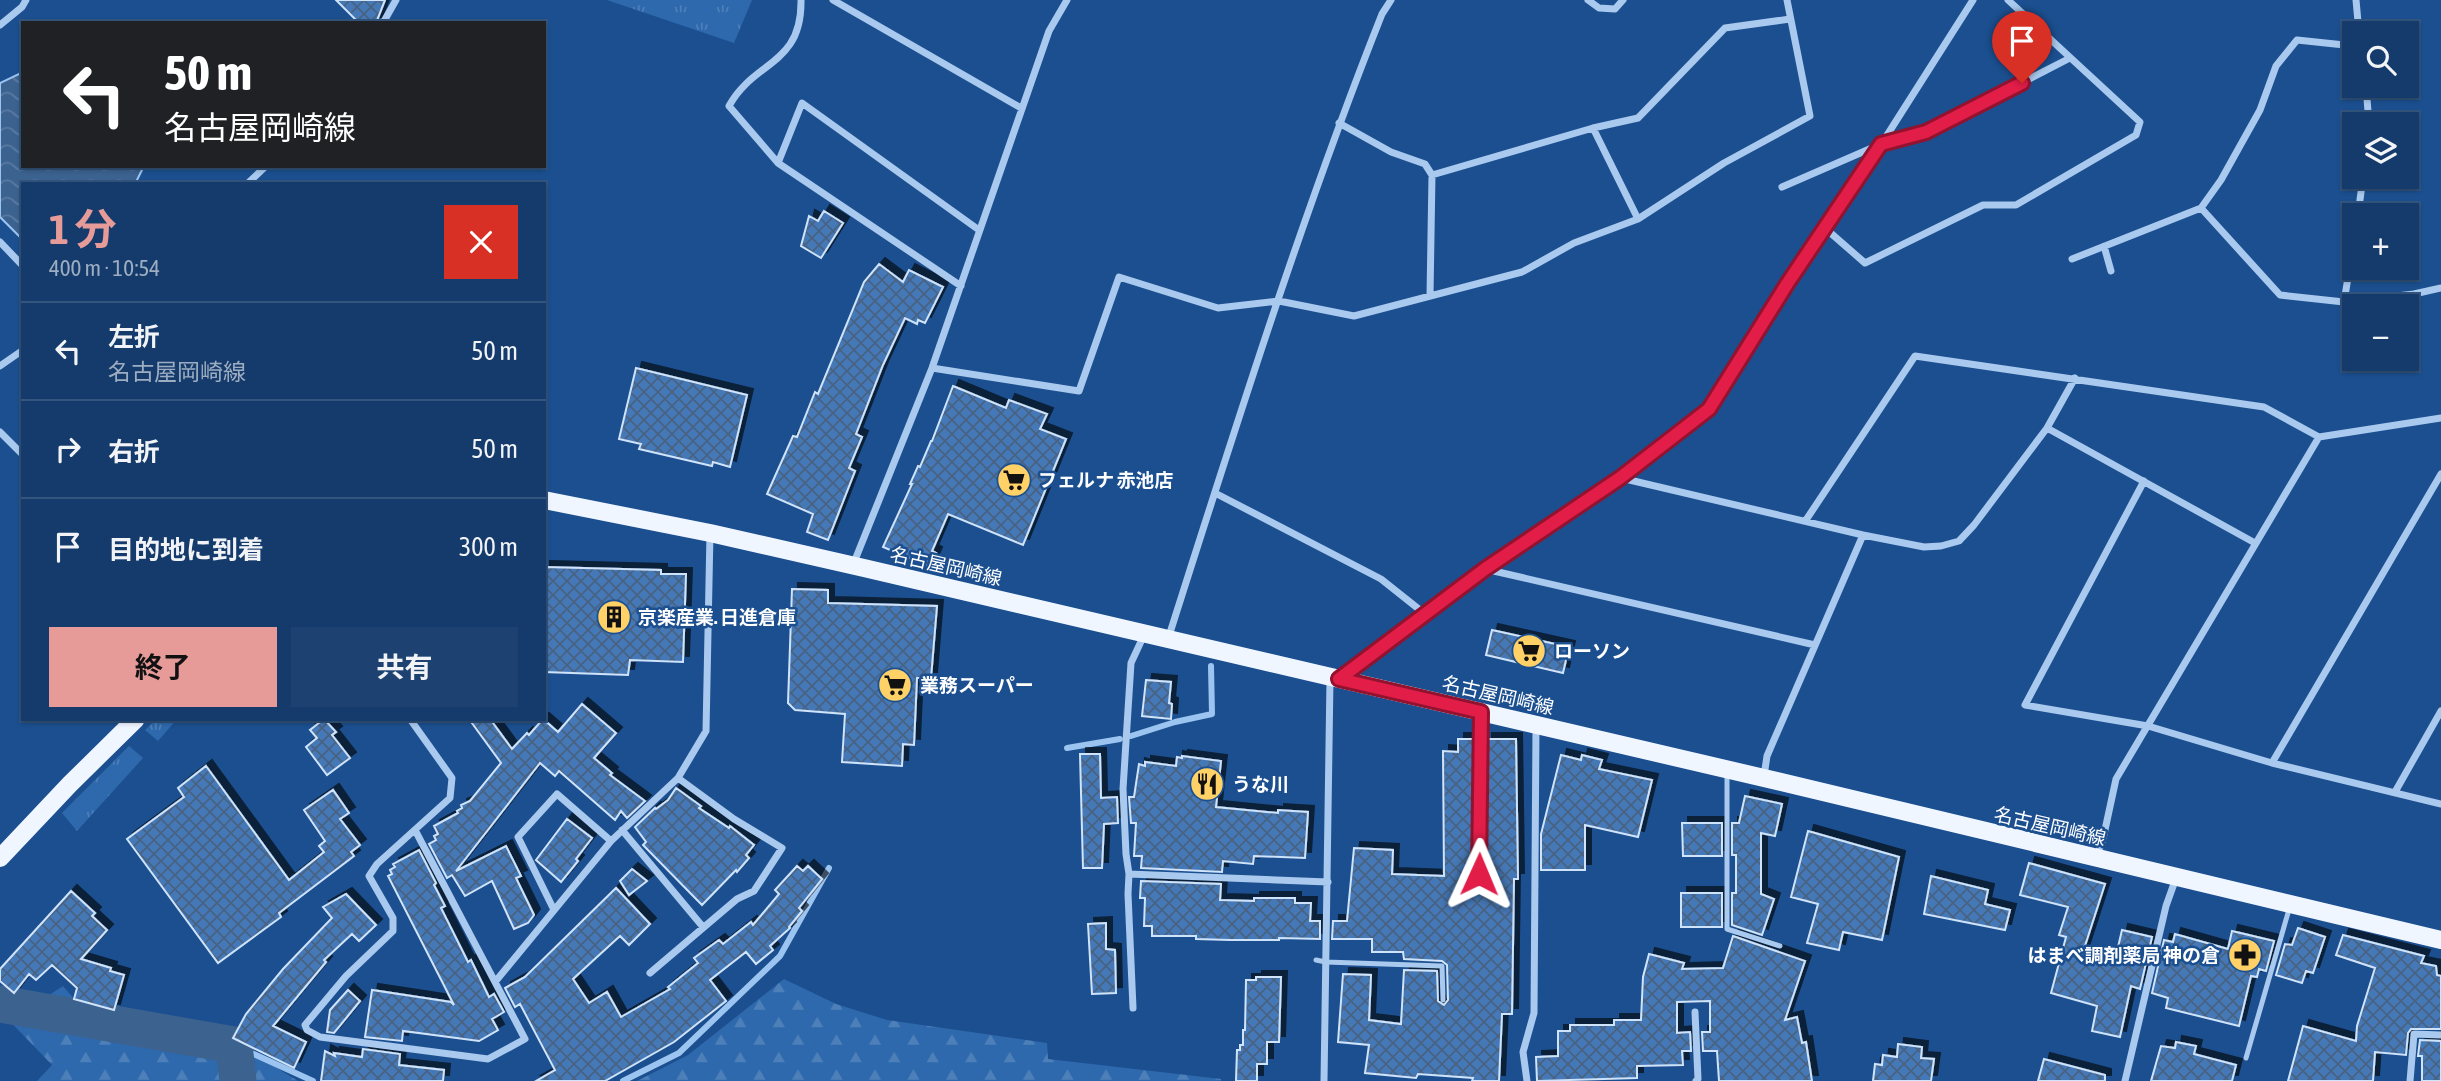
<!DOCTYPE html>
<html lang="ja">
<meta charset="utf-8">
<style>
:root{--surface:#143b6b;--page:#1d4271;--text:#f1f3f6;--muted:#9dadc1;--line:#33557e;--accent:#e69b98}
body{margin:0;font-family:"Asap Condensed","Noto Sans JP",sans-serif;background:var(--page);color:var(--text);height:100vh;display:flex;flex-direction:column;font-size:26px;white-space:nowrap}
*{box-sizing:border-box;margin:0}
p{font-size:23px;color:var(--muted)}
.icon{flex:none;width:38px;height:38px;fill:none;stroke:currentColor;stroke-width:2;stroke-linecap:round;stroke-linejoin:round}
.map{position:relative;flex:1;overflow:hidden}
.sheet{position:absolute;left:21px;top:182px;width:525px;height:539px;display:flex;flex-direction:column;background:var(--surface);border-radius:0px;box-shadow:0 2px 5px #0004,0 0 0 2px var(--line)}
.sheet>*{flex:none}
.hud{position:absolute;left:21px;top:21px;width:525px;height:147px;border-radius:0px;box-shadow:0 2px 5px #0004,0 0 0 2px var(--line);background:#202124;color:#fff;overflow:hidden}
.tools{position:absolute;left:2342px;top:21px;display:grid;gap:14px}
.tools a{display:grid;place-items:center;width:77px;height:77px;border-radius:0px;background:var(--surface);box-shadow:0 2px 5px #0004,0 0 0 2px var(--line);font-size:35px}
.pin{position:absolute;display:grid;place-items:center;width:60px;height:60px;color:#fff;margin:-72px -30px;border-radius:50% 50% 50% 0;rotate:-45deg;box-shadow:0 0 7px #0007}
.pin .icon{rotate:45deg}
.me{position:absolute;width:77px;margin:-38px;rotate:1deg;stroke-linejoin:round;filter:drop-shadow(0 0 5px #0008)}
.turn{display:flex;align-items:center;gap:24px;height:147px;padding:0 28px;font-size:32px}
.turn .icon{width:91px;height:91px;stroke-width:2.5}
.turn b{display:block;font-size:49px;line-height:60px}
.round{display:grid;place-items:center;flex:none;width:74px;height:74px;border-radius:0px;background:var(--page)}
.headline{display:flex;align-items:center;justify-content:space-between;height:119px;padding:0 28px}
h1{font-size:42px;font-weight:700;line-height:52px;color:var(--accent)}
.button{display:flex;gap:14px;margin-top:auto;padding:14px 28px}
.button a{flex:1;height:80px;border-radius:0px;background:var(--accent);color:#111;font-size:28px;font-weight:700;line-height:80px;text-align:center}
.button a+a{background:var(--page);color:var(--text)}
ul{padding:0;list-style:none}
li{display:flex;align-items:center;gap:21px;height:98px;padding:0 28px;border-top:2px solid var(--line)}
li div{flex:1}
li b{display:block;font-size:26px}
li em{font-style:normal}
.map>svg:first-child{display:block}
</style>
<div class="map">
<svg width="2441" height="1081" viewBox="0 0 2441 1081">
<defs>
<pattern id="grass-tufts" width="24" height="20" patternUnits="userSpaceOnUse" patternTransform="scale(1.75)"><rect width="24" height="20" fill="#2e69ad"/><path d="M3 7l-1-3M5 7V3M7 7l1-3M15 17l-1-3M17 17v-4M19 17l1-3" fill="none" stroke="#4d80b9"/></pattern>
<pattern id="forest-firs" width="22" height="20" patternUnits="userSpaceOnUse" patternTransform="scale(1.75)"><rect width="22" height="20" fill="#2e69ad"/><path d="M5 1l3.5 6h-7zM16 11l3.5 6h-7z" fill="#4d80b9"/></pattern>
<pattern id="water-waves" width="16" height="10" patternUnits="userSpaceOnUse" patternTransform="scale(1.75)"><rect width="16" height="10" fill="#3c6290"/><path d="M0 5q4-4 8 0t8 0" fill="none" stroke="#597aa1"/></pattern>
<pattern id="building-cross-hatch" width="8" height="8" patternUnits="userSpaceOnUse" patternTransform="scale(1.75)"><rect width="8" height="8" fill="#4478b7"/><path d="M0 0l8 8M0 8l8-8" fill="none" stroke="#486282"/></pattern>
<filter id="shadow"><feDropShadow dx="6" dy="-6" stdDeviation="0" flood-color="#0009"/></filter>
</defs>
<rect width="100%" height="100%" fill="#1b4f8f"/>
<path fill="url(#grass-tufts)" d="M607 0H752L734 43Z
M156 719H177L158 741 145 730Z
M129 746 143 758 77 831 62 813Z"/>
<path fill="url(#forest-firs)" d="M784 979 836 1004 887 1020 1047 1043 1048 1059 1221 1079V1081H637L688 1055Z
M63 986 86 1013 230 1039 298 1081H37L52 1065 0 1011V1000L34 1005Z"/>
<path fill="url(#water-waves)" stroke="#9cc4f0" stroke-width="2" d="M23 72V166H144L135 184H23V240L0 217V83Z"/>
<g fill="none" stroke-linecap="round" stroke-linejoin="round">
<path stroke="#9cc4f0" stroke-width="6" d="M1131 736 1175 722 1212 714 1211 666
M1067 748 1120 739
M234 1045 313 1081
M623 1081 679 1053 780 956 829 868"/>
<path stroke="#3c6290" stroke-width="37" d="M0 1004 234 1045 238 1081"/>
</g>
<path fill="url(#building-cross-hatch)" stroke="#cfe3fa" stroke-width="2" filter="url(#shadow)" d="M336 0H385L376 23H359Z
M824 211 843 223 821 258 801 246 809 216 818 221Z
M879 264 903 282 909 270 943 287 925 323 918 320 917 324 905 318 883 365 856 434 862 437 849 468 855 471 828 540 807 532 813 514 767 494 793 436 797 437 815 392 818 394 864 282Z
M636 368 747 395 730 467 713 462 712 466 639 449 641 444 619 439Z
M953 386 1006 408 1009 400 1047 414 1040 429 1066 439 1023 545 948 514 932 551 936 553 930 567 883 547 912 484H910L918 466 920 467 931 441H932Z
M544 567 661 570V574H686L683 662 630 660 628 675 544 672Z
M792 589 828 590V603L937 606 931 678H917L914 745 903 744 902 766 842 762 845 714 795 710 788 703Z
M1492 630 1569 647 1563 673 1486 655Z
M1146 680 1171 682 1169 703 1172 704 1171 719 1142 716Z
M582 704 616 733 594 758 612 773 610 775 645 801 627 818 621 811 615 820 559 771 555 776 540 763 456 871 506 846 521 876 516 878 534 915 528 923 514 929 492 881 465 896 452 875 447 878 429 844 436 840 434 836 438 834 434 826 458 813 457 811 462 808 461 805 470 801 501 763 469 719H490L512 749 527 733 529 735 543 719 558 732Z
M324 719 336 732 332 735 350 758 327 775 306 747 317 738 310 730Z
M1458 739H1475L1474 874 1476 878 1480 879 1484 874 1486 739H1516L1518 879H1514L1512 1014H1502L1499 1081H1472L1473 1078 1418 1074 1416 1078 1365 1073 1369 1045 1338 1042 1343 974 1371 975 1369 1020 1401 1024 1404 970 1437 971 1438 1001 1444 1005 1448 1000 1447 965 1442 961 1404 959 1403 952H1372V939H1332L1333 921H1347L1354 848 1393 850 1392 874 1444 876 1443 751 1458 752Z
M1080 754H1100L1101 798 1117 797 1118 823 1104 824 1102 868H1083Z
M1561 755 1581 760 1582 755 1602 760 1599 769 1652 780 1638 837 1585 825V870H1541V834Z
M1182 756 1221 761 1216 807 1278 813V810L1308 812 1305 858 1254 856 1253 864 1223 861 1222 872 1141 868 1142 856H1134L1136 823H1131L1129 797H1134L1139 764 1145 766V762L1176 766 1177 757 1182 758Z
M206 766 289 880 324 852 319 846 325 841 304 810 333 790 349 813 340 819 360 845 351 852 354 856 279 913 281 917 218 963 127 839 184 797 178 788Z
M676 788 701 806 699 808 729 828 730 826 754 845 746 855 749 858 737 872 736 870 702 905 643 845 646 842 635 827 655 808 656 809 668 800Z
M1745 796 1782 804 1775 836 1761 833V894L1774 899 1762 935 1732 925V893H1736V855H1732V823H1739Z
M567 819 592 838 576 859 578 861 561 882 536 860Z
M1682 823H1722V856H1683Z
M1808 831 1899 857 1882 940 1843 932 1839 950 1807 943 1818 904 1791 897Z
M419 850 436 883 434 885 445 906 441 908 468 962 471 960 489 997 494 994 504 1012 492 1019 498 1030 479 1041 403 1031 402 1041 365 1037 372 990 451 1002 454 1005 388 876 392 874 390 870 395 867 393 864Z
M2029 863 2105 884 2083 952 2115 960 2122 930 2152 937 2140 989 2131 986 2120 1037 2092 1031 2097 1006 2051 993 2066 937 2059 935 2068 907 2020 895Z
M797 866 803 871 808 866 822 879 799 908 802 911 789 927 790 928 770 946 773 950 756 964 746 952 710 980 726 1001 674 1042 605 1081H536L555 1070 520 1004 515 1007 505 988 525 977 616 888 650 924 629 945 620 936 573 979 589 1003 607 992 621 1017 670 989 668 987 698 963 694 958 719 940 723 944 751 922 753 925 779 894 775 890Z
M632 869 647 881 629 895 620 881Z
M1931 876 1988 890 1985 904 2010 910 2005 930 1924 914Z
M1141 881 1221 884 1220 900 1254 901V898H1295V903H1311L1310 921H1320V939L1279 938V940H1230L1196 939V936H1152V926H1144L1145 898H1140Z
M71 891 95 913 92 916 107 930 81 959 111 968 110 971 124 975 114 1010 74 999 77 988 52 965 36 980 29 974 14 993 0 981V969Z
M1681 893H1722V927H1681Z
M346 894 376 925 359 941 352 934 324 960 326 962 273 1026 306 1042 294 1068 233 1038 246 1014 283 969 332 918 323 907Z
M1106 923V949L1115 950 1116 993 1092 994 1088 924Z
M2298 928 2325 937 2313 973 2306 971 2302 983 2276 975 2285 944 2292 945Z
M2232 931 2274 941 2266 971 2259 969 2257 977 2251 976 2239 1026 2166 1008 2168 998 2152 993 2164 940 2173 942 2175 934 2228 949Z
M2343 935 2424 956 2421 963 2436 966 2437 975 2441 976V1029H2411L2408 1033 2406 1055 2375 1052 2373 1081H2288L2303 1026 2356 1041 2357 1026 2375 968 2336 955Z
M1733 936 1805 961 1785 1020 1797 1017 1802 1043 1806 1042 1812 1081H1719L1717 1051H1703L1702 1032H1710V1001L1677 1002V1033L1690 1032 1691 1051H1682L1683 1065 1637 1066V1078L1537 1081 1536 1057 1558 1056V1031H1570V1025H1614V1020H1641L1643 977 1649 954 1684 963 1682 969 1723 968Z
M1256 977H1281L1279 1042H1267V1064H1257V1081H1236L1237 1050H1240V1045H1243V1030H1245L1246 980H1256Z
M348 990 360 1001 334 1033 327 1032 330 1010Z
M2420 1040 2441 1041V1081H2422V1056H2418Z
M2176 1042 2196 1046 2194 1054 2236 1065 2232 1081H2151L2161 1046 2175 1048Z
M1898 1044 1922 1047 1921 1058 1934 1059 1931 1081H1873L1875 1064 1882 1065 1883 1055 1897 1057Z
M363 1049 400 1054 399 1065 444 1070 443 1081H321L325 1051 335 1056 334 1053 362 1057Z
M2044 1059 2105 1075V1081H2038Z"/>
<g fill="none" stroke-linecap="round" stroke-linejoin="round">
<path stroke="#a9c9ee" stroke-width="5" d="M1727 772V929L1780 946
M1479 874 1481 716
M1316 960 1326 962 1442 966 1443 1000
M2246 1058 2290 906"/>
<path stroke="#a9c9ee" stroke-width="7" d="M833 0 1021 108
M1588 0 1599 8 1615 9 1623 0
M2356 0 2359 33
M383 23 396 0
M0 25 22 7 26 0
M2366 86 2369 124
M1593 128 1638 118 1725 28 1790 19
M778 163 729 106C754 60 802 66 801 0
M247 184 266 166
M1782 187 1881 144 1926 132 2070 58
M2201 208 2280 295 2344 302 2414 294 2441 288
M2358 215 2363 177
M1638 219 1724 163 1810 116 1787 0
M1826 229 1865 263 1983 205H2016L2136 135 2140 122 2008 0
M0 242 23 266
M2104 246 2111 271
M2072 259 2201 208 2221 180 2260 110 2276 66 2297 40 2354 46
M961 286 778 163 802 103 979 230
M1430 296 1432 175
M2344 302 2354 241
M0 366 23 350
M932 368 1079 391 1119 277 1218 308 1279 301 1354 316 1522 272 1574 243 1638 219 1593 128 1432 175 1425 164 1391 152 1339 123
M2047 428 2255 543
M0 432 23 455
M1621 478 1863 535 1924 547 1941 546 1959 541 1974 525 2047 428 2075 378
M2144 481 2025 705 2148 726 2272 763 2441 804
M1215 493 1381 579 1425 614
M1806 520 1915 356 2264 407 2319 437 2441 418
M853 565 932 368 1049 31 1067 0
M1485 569 1815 645
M1168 639C1235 429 1301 218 1382 14L1391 0
M1343 676 1485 569 1621 478 1709 409 1787 284 1835 217 1973 0
M410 719 452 778 450 798 377 864 369 876 393 918V931L346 976 305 1025 307 1030 320 1037 488 1059 525 1039 415 830
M2272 763 2441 474
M1764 776 1767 756 1863 535
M2395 792 2441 711
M622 830 703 927
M2096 858 2103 839 2116 779 2319 437
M1129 874 1328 882
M553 908 518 837 557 794 611 841
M650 973 737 899 754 891 782 848 734 819 678 778
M495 982 611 841 678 778 706 731 710 533
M1133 1008 1128 894 1129 874 1126 854 1123 789 1131 663 1144 635
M1695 1012 1698 1079 1696 1081
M1324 1081 1330 679
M1527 1081 1523 1052 1534 1013 1536 726
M2125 1081 2166 906 2176 878
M2410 1081 2414 1034 2441 1035"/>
<path stroke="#f0f6ff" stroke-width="18" d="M544 500 710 533 864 568 1764 778 2441 940
M0 858 70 784 136 719"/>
</g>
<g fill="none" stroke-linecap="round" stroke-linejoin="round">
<g stroke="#92132f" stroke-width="18">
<path id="route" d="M1479 874 1481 712 1339 679 1485 569 1620 478 1709 409 1787 284 1881 144 1926 132 2022 83"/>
</g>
<use href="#route" stroke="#e11d48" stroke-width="12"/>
</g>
<defs>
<g id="supermarket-disc" transform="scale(1.75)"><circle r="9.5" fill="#ffd166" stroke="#1b4f8f"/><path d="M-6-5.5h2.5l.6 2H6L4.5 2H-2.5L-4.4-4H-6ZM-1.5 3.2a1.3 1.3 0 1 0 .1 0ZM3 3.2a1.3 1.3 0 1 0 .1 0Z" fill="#111"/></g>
<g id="building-disc" transform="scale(1.75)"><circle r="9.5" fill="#ffd166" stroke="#1b4f8f"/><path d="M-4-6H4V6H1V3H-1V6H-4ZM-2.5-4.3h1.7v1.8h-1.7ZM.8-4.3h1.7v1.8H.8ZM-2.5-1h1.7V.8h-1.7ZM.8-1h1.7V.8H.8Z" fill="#111"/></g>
<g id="restaurant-disc" transform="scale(1.75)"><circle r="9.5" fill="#ffd166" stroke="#1b4f8f"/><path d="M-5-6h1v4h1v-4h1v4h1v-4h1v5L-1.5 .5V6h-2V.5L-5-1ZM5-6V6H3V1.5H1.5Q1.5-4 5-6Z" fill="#111"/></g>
<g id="pharmacy-disc" transform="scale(1.75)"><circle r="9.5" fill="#ffd166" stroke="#1b4f8f"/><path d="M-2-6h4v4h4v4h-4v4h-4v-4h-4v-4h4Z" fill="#111"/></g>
</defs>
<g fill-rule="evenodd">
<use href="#supermarket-disc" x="1014" y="480"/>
<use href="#building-disc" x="614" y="617"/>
<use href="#supermarket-disc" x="1529" y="651"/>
<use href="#supermarket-disc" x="895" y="685"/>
<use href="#restaurant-disc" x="1207" y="784"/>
<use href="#pharmacy-disc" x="2245" y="955"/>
</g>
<g text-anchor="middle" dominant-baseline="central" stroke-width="5" stroke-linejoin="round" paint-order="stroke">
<g font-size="19" font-weight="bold" fill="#fff" stroke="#1b4f8f" text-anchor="start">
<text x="1038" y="480">フェルナ 赤池店</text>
<text x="638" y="617">京楽産業. 日進倉庫</text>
<text x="1554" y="651">ローソン</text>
<text x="920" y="685">業務スーパー</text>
<text x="1232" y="784">うな川</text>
<text x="2220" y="955" text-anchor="end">はまべ調剤薬局 神の倉</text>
</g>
<g font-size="19" fill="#fff" stroke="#1b4f8f">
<text transform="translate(946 566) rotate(13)">名古屋岡崎線</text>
<text transform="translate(1498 695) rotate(13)">名古屋岡崎線</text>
<text transform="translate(2050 826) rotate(13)">名古屋岡崎線</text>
</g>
</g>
</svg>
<div class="tools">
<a><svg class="icon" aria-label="search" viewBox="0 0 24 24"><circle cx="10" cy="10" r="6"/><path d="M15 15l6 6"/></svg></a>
<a><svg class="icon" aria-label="layers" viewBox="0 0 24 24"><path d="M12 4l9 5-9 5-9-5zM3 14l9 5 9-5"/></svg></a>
<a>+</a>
<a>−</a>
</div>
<div class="pin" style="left:2022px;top:83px;background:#d93025"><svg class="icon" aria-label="arrive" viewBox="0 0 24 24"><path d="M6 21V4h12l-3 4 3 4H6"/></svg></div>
<svg class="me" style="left:1479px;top:874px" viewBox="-20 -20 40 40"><path d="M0-17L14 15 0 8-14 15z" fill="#e11d48" stroke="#fff" stroke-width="4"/></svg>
<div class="hud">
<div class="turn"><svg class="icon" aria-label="left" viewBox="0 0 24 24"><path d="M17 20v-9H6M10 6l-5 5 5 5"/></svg><div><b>50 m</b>名古屋岡崎線</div></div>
</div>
<section class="sheet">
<div class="headline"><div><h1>1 分</h1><p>400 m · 10:54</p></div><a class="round" style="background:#d93025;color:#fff"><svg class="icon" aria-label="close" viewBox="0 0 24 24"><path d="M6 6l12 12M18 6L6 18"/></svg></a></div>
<ul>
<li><svg class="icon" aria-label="left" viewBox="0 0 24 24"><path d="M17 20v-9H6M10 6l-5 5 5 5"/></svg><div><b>左折</b><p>名古屋岡崎線</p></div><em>50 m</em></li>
<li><svg class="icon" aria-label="right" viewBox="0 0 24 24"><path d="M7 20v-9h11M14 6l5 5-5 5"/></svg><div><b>右折</b></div><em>50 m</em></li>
<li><svg class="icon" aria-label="arrive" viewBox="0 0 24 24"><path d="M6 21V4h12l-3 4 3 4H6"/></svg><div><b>目的地に到着</b></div><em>300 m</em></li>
</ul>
<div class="button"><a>終了</a><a>共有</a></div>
</section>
</div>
